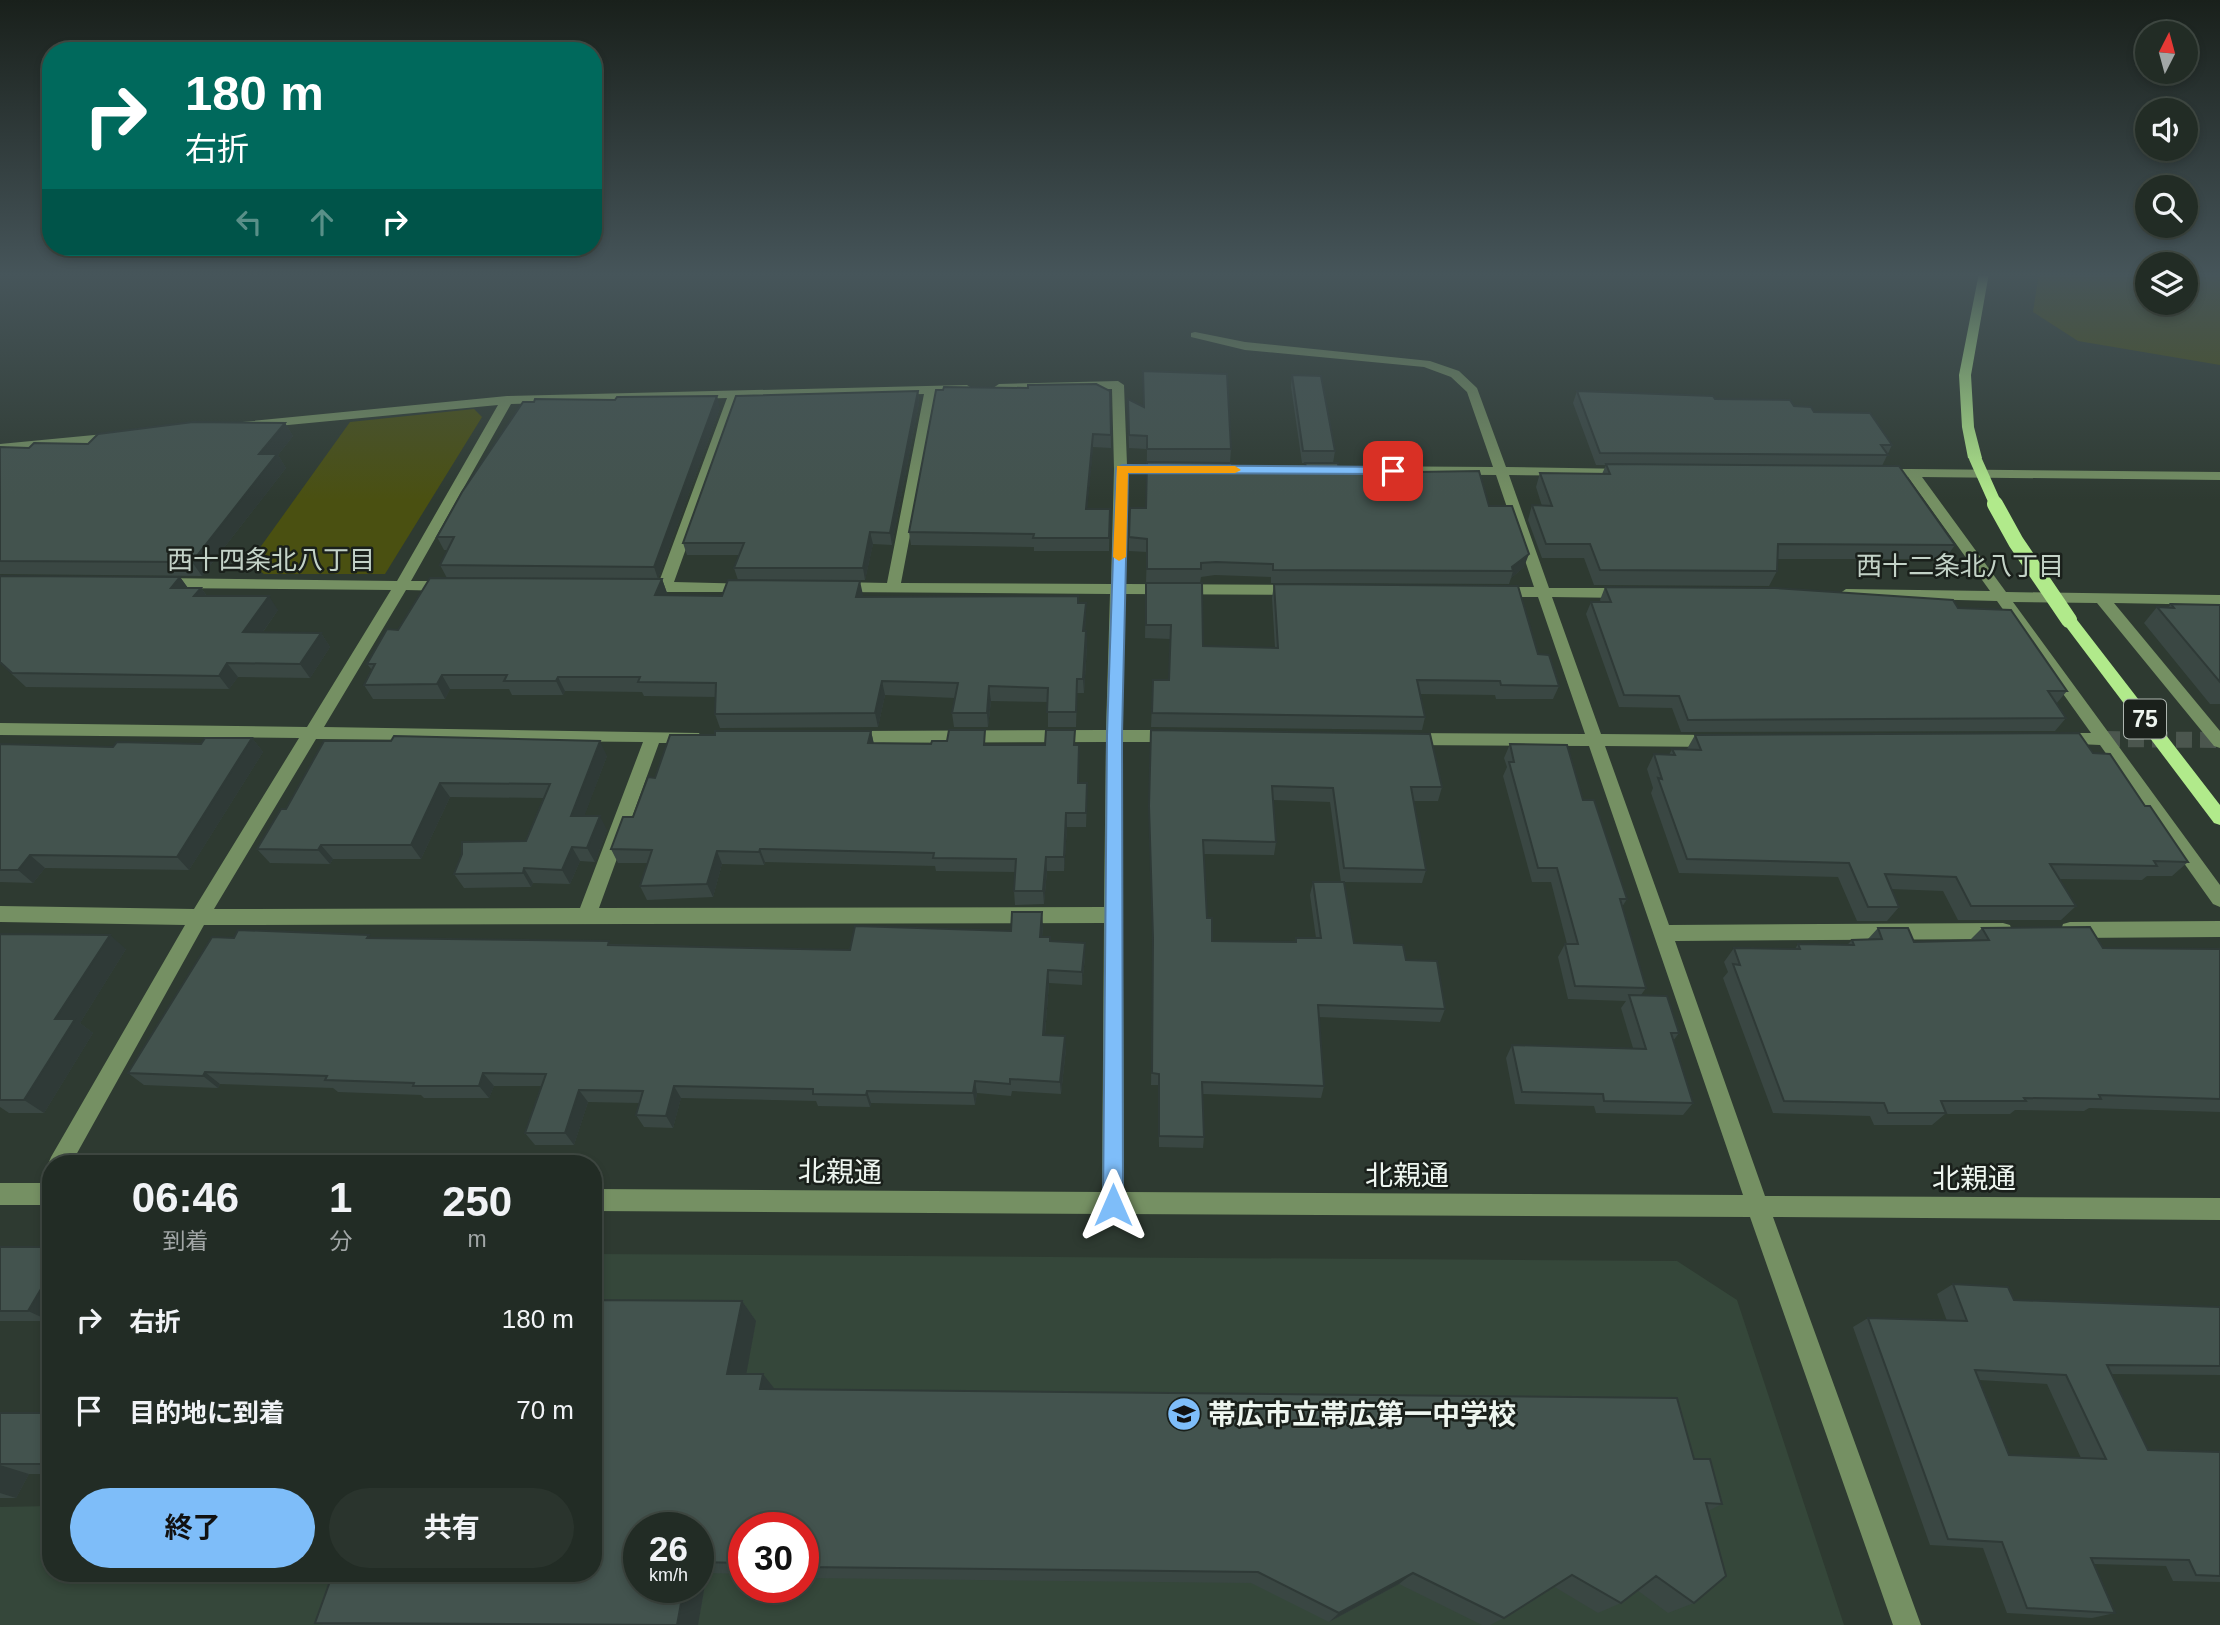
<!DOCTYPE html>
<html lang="ja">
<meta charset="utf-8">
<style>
:root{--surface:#222c25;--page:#2a342d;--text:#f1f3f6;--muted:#a2a7a7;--line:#3f4842;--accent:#7ebdf9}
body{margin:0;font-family:Arial,"Noto Sans JP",sans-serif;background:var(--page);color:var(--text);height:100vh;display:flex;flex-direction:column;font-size:26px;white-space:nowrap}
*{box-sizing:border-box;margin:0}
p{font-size:23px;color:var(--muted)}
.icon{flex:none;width:38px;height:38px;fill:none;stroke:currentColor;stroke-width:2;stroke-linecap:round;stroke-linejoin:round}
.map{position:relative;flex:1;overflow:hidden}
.drawer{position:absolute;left:42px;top:1155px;width:560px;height:427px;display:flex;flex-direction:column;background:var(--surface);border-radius:28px;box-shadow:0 4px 10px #0003,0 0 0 2px var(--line)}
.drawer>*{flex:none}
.guide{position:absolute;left:42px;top:42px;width:560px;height:214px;border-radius:28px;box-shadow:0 4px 10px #0003,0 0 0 2px var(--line);background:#00695c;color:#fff;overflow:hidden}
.needle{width:46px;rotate:6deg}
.tools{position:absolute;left:2135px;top:21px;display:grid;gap:14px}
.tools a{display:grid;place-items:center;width:63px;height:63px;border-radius:50%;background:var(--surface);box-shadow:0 4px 10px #0003,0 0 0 2px var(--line);font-size:35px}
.speed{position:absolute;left:623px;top:1512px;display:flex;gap:14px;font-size:35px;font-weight:700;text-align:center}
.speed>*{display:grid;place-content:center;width:91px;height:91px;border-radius:50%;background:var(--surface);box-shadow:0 4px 10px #0003,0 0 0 2px var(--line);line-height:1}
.speed small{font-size:18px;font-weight:400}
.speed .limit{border:10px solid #d22;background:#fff;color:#111}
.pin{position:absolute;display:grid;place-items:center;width:60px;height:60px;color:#fff;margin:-30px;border-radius:14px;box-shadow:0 4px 10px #0006}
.me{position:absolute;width:77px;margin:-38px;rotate:0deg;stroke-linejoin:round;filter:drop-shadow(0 0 5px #0008)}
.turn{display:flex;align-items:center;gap:24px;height:147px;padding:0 28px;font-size:32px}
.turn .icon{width:91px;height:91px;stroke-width:2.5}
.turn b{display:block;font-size:49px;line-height:60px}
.lanes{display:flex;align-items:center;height:66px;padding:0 28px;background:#0003;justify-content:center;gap:35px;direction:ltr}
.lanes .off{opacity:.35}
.eta{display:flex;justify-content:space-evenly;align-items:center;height:119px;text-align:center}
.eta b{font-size:42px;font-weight:700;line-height:49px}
.button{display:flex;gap:14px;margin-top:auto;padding:14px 28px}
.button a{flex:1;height:80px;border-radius:42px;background:var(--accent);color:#111;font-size:28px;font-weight:700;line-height:80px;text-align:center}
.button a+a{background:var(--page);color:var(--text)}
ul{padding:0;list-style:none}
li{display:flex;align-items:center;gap:21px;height:91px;padding:0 28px}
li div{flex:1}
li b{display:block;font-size:26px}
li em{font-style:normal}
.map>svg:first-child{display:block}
</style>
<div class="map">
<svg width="2220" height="1625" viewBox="0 0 2220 1625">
<rect width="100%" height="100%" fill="#2e3a31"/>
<path fill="#35473a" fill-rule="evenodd" d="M593 1254 1677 1261 1737 1300 1844 1625H0V1507L51 1506V1573H593ZM639 1528H698V1587H639ZM744 1528H803V1587H744Z"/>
<path fill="#4a5011" d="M2039 273H2147V303H2186V273H2220V365L2078 341 2033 312Z
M474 409 482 417 385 574H264L249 563 350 422Z"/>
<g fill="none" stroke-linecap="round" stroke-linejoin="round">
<path stroke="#4b564e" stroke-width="16" stroke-dasharray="16 8" stroke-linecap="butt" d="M2104 739 2218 740"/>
<path fill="#759063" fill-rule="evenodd" d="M1195 332 1245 342 1430 361 1459 371 1477 388 1506 467 1630 469V475L1625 476 1509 475 1549 588H1625L1632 593 1625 598 1552 597 1601 734 1715 735 1723 741 1715 747 1605 746 1669 925 2003 923 2010 925 2012 931 2010 937 2003 939 1675 941 1765 1196 2220 1198V1220L1773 1217 1921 1625H1893L1750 1217 1118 1214 1113 1216 1108 1214 593 1211V1189L1102 1192 1104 923 204 925 71 1164H51V1170L48 1164 51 1157 185 925 0 922V906L194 909 299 738 0 735V723L307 727 391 590 162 588 155 583 162 578 397 581 498 405 247 429 242 428V422L507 396 967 385 973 389 971 392 937 393 901 583 1111 584 1114 469 1112 389 999 392 993 388 999 384 1118 381 1124 385 1127 465H1170L1177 469 1170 473H1128L1125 584 1296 585 1303 590 1296 595 1125 594 1122 730H1173L1181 736 1173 742H1122L1124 1192 1743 1195 1589 746 1407 745 1399 739 1407 733 1585 734 1538 597H1496L1489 592 1496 587H1534L1496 475 1209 473 1202 469 1209 465 1493 467 1467 392 1451 377 1424 367 1245 350 1191 337V333ZM924 394 887 583 838 582 831 587 838 592 1110 594 1106 730 851 731 843 737 851 743 1106 742 1104 907 599 908 659 743H693L701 737 699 733 324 727 406 590 449 591 456 586 449 581H411L511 404 727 398 659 582H642L635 587 642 592H750L755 590 757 587 755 584 674 582 740 398ZM316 739 643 742 580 908 214 909Z
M115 433 120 434V440L0 452V444Z
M1912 469 2220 472V480L1922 477 2006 592 2220 595V605L2114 603 2220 731V748L2214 746 2097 603 2013 602 2220 885V907L2213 904 2100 745 2056 743 2054 739 2062 733H2091L1997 601 1841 597 1839 594 1846 589 1990 591 1908 477H1881L1874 473 1881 469Z
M2220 921V937L2070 938 2063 936 2061 930 2063 924 2070 922Z
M0 1183H51V1205H0Z"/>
<path fill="#b1ea8b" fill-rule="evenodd" d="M1979 273H1989L1971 375 1974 427 1982 458 1975 462 1968 458 1962 427 1959 375Z
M2069 615 2074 616 2220 805V825L2214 823 2064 624 2061 620 2064 616Z"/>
<path stroke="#b1ea8b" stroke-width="12" d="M1975 458 1996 505"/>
<path stroke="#b1ea8b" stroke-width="16" d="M1995 504 2016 542 2069 620"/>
</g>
<path fill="#3a4743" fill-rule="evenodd" d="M1143 371 1231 449 1230 463 1232 472H1304L1305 463H1302L1291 387 1292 375 1335 451 1333 463 1339 470 1489 506 1524 567 1511 578 1509 584 1271 583V577L1215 575 1201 577 1200 583 1146 582 1147 552 1129 551V537L1146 508 1147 449 1129 448 1128 412V399L1143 407Z
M918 391 919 403 892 545 873 544 865 580H738L734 568 739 555H687L683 543Z
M1110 391 1111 448 1093 447 1087 509H1110L1109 551H1034V547L911 545 909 532Z
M1577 391 1715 399 1794 406 1814 412 1892 445 1882 466 1955 545 1945 559H1777V571L1769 586 1594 585 1584 558H1542L1528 520 1532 505 1542 506 1536 487 1540 473 1602 474 1606 465H1596L1573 403Z
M720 408 658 579H662L667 593 666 595 722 596 863 595 862 597 1078 596 1079 603H1086L1085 631H1086L1087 646 1084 693H1077L1076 727H1048V702L991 701 988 727H954L952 713 955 698 885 695 878 727 720 728 715 714 716 697 644 696 642 692 565 691 563 695H512L509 689H450L445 699H373L364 685 372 670 367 664 398 630 447 578 440 565 448 550H444L437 537Z
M285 423 293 436 278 455 286 468 202 576 0 574V447L29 448 88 444Z
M0 576 180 577 188 588H201L207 596 278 610 263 632 321 633 330 647 310 678 238 677 229 689 26 687 0 663Z
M1146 583 1203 646 1275 648 1272 598 1274 584 1538 654 1559 686 1553 699H1496L1495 695 1420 694 1425 717 1422 730 1151 727 1153 680H1169L1170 639 1145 638Z
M1605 587 1958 608 2067 691 2056 704 2066 718 2055 731 1681 732 1672 708 1619 707 1586 614 1591 602H1601L1600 600Z
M2171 604 2220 605V704H2210L2144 623 2157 607 2168 608Z
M1151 730 1442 787 1438 801H1414L1426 870 1422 883 1344 882 1354 943 1406 960 1445 1009 1440 1022 1319 1017 1324 1086 1321 1098 1203 1094 1204 1137 1203 1148 1159 1147 1158 1085H1151L1153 951 1149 820ZM1273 800 1330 802 1341 882H1313L1310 895 1316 938H1296L1295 942 1212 941 1207 918 1204 854 1274 855 1276 842Z
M871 731 874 744 1075 745 1079 759 1078 783 1087 797 1086 827H1067L1064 871H1047L1044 904 1015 905 1014 891 1015 872 936 871 935 866 765 862 764 865 722 864 713 897 647 900 640 886 648 863H618L611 849 633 817 655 778 715 735Z
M1695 735 2093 753 2145 806 2188 862 2172 876H2147L2142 880 2059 879 2076 906 2061 920H1958L1943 891 1891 889 1899 907 1887 921H1857L1838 877 1679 873 1651 793 1653 788 1647 769 1654 754 1669 755 1672 749H1687Z
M252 738 263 752 189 870 45 868 33 883 0 882V744L113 747 201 744Z
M324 741 607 756 584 816 607 830 595 862 580 861 570 884 533 883 531 887 464 888 454 874 526 841 544 798 450 797 421 859H333L330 864 270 863 257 849 286 809Z
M1510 744 1583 800 1627 899 1622 907 1646 988 1641 995 1679 1033 1673 1041 1693 1103 1683 1115 1596 1113 1594 1106 1515 1104 1506 1058 1512 1045 1633 1048 1621 1008 1626 1001 1568 999 1558 957 1565 944H1567L1551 882H1532L1503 776 1507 767 1504 758Z
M1043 926 1042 937 1085 957 1082 985 1049 983 1045 1035 1066 1049 1061 1094 1012 1091 1011 1096 977 1093 975 1105 871 1103 870 1107 818 1106 816 1101 681 1098 673 1128 644 1127 636 1115 639 1103 588 1102 574 1145H535L525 1133 541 1086H494L489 1098H424L421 1095 338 1092 333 1088 220 1084 218 1088 144 1085 128 1073 372 938 850 950Z
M1878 928 1914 942 1970 940 1982 928 2103 948 2220 949V1112L2089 1108 2084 1111 2015 1110 2010 1114H1945L1932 1125H1874L1870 1116 1773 1113 1723 978 1728 972 1724 962 1734 948 1795 949 1798 944 1847 945 1852 940 1868 939Z
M0 934 126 949 80 1023 93 1033 44 1113H9L0 1107Z
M0 1247 50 1321H0Z
M1953 1284 2014 1300 2220 1307V1375L2111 1374 2148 1450 2220 1452V1582L2173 1581 2166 1566 2094 1564 2115 1613 2092 1618 2007 1613 1983 1548 1930 1545 1853 1327 1868 1318 1947 1321 1937 1294ZM1979 1380 2047 1384 2081 1458 2009 1455Z
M742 1301 756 1321 746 1374 774 1389 1694 1459 1722 1504 1708 1511 1694 1603 1668 1613 1637 1590 1621 1603 1598 1613 1553 1586 1504 1618 1490 1625H1482L1399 1584 1329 1622 1251 1583 803 1578V1528H744V1574L707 1573 698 1625H323L315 1623ZM639 1528H698V1587Z
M51 1411V1474H29L16 1498H0V1413H49Z"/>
<path fill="#2f3a37" d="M918 391 919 403 892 545 890 533Z
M717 396 720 408 658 579 654 567Z
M285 423 293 436 278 455 286 468 202 576 192 562 259 454Z
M1093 434V447L1086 522V509Z
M870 532 873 544 865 580 863 568Z
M1529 554 1524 567 1511 578 1513 571 1512 567Z
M180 577 190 591 171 588Z
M662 579 667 593 661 609 655 595Z
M860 581 863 595 859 611 856 597Z
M201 588 211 602 194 596Z
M269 596 278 610 253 646 243 632Z
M1086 603V617L1084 646 1083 631Z
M1086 631 1087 646 1084 693 1083 679Z
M321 633 330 647 310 678 300 664Z
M227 663 238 677 229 689 219 676Z
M442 675 450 689 445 699 437 684Z
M558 677 565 691 563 695 556 681Z
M882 681 885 695 878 727 875 713Z
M989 686 991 701 988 727 987 713Z
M871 731 874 745 868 743Z
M252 738 263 752 189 870 177 857Z
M600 741 607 756 579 830 571 816Z
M440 783 450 797 421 859 411 845Z
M1066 813 1067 827 1064 871V857Z
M600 816 607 830 595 862 587 848Z
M321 845 333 859 330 864 318 850Z
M572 847 580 861 570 884 562 870Z
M760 849 765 862 764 865 759 852Z
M717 851 722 864 713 897 707 884Z
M30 855 45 868 33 883 18 870Z
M1046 857 1047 871 1044 904 1043 891Z
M524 868 533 883 531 887 523 873Z
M1042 912 1043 926 1041 951 1040 937Z
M110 935 126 949 80 1023 93 1033 44 1113 24 1100 55 1019Z
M1085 943V957L1082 985V972Z
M1048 970 1049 983 1044 1047 1043 1035Z
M1065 1036 1066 1049 1061 1094 1060 1082Z
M205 1072 220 1084 218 1088 203 1076Z
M483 1073 494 1086 489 1098 479 1086Z
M975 1081 977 1093 975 1105 973 1093Z
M674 1086 681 1098 673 1128 666 1116Z
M579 1090 588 1102 574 1145 565 1133Z
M867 1091 871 1103 870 1107 866 1095Z
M51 1272V1320L50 1321 28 1311Z
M742 1301 756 1321 743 1392 727 1374Z
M763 1374 777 1392 760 1389Z
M0 1465 29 1474 16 1498 0 1493Z
M698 1568 707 1573 698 1625H677L684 1587H698Z
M1413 1573 1399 1584 1329 1622 1339 1613Z"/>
<path fill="#43534e" stroke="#2f3a37" stroke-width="2" fill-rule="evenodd" d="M1143 371 1227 374 1231 449H1147V436L1129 435 1128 399 1144 407Z
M1292 375 1321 376 1335 451H1303Z
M1096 384 1110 391 1111 435 1093 434 1086 509H1110L1109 538H1033L1034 534 909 532 936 390H943L944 387 1028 388V385Z
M918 391 890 533 870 532 863 568H734L744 543H683L736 396Z
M1577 391 1713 396 1715 399 1790 400 1794 406 1811 407 1814 412 1870 413 1892 445H1881L1888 455 1600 453Z
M717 396 654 567 440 565 454 537H437L462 492 523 402H534L535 399 615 400 617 397Z
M193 422 285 423 259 454H277L192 562 0 561V447L29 448 34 443 88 444 98 434Z
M1147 462 1232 463V472H1307L1305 463H1338L1339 470H1354V473L1479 471 1489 506H1512L1529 554 1512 567 1513 571 1273 570V564L1216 562 1201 563V569H1147V539L1129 537 1130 508H1146Z
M1606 464 1899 466 1955 545 1778 544 1777 571 1600 570 1590 544H1546L1532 505 1552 506 1540 473 1610 474Z
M0 576 180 577 171 588H201L194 596H269L243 632 321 633 300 664 227 663 219 676 12 673 0 662Z
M430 578 662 579 655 595 722 596 728 580 860 581 856 597 1078 596V603H1086L1083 631H1086L1083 679H1077L1076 712H1047L1048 688 989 686 987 713H952L958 683 882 681 875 713 715 714 716 683 638 682 640 677H558L556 681H504L507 675H442L437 684 364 685 375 664H367L387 629 398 630Z
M1146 583H1202L1203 646 1278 648 1274 584 1518 586 1538 654 1549 655 1559 686 1501 685 1500 681 1417 680 1425 717 1152 713 1153 680H1169L1171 625H1146Z
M1605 587 1775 588 1953 600 1958 608 2011 610 2067 691H2048L2066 718 1688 720 1679 696 1624 695 1591 602H1611Z
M2171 604 2220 605V682L2157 607 2174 608Z
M949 730H985L984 745H1045L1046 730H1075L1074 745H1079L1078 783H1087L1086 813H1066L1064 857H1046L1043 891H1014L1016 859 933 858 934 853 760 849 759 852 717 851 707 884 640 886 652 850 611 849 623 817H633L648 777 655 778 670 735H715V731H871L868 743 931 744 932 741H947Z
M1151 730 1430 734 1442 787H1411L1426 870 1344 868 1333 788 1272 786 1276 842 1203 840 1207 918H1212V941L1296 942V938H1321L1313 882H1344L1354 943 1403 945 1406 960 1437 961 1445 1009 1318 1005 1324 1086 1202 1082 1204 1137 1159 1136V1074L1152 1073 1153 938 1149 806Z
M2079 733 2093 753 2110 754 2145 806H2150L2188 862 2154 861 2157 866 2050 864 2076 906H1971L1956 877 1885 874 1899 907H1868L1849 863 1687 859 1658 778 1662 779 1654 754 1675 755 1672 749 1701 750 1695 735Z
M394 736 600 741 571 816H600L587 848 572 847 562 870 524 868 523 873 454 874 462 854V842L526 841 550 784 440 783 411 845H321L318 850 257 849 281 809H286L324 741H391Z
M205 738H252L177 857 30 855 18 870H0V744L113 747 117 742 201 744Z
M1510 744 1567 745 1583 800H1594L1627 899H1620L1646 988 1575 986 1565 944H1578L1557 868H1538L1509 762H1514Z
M1012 912H1042L1040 937H1050V941L1085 943 1082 972 1048 970 1043 1035 1065 1036 1060 1082 1010 1079V1084L975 1081 973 1093 867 1091 866 1095 813 1094V1089L674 1086 666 1116 636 1115 643 1091 579 1090 565 1133H525L546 1074 483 1073 479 1086H413L414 1083 325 1080 327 1076 205 1072 203 1076 128 1073 212 937 234 938 238 930 369 935 367 938 609 941 608 945 850 950 855 926 1011 931Z
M2090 927 2103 948 2220 949V1099L2099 1095 2101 1099 2024 1098 2026 1101H1941L1946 1113H1888L1884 1103 1784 1101 1733 964 1740 965 1734 948 1800 949 1798 944 1854 945 1852 940 1882 939 1878 928H1908L1914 942 1989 940 1982 928Z
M0 934 110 935 55 1019H75L24 1100H0Z
M1629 995 1667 996 1679 1033H1671L1693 1103 1604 1101 1603 1094 1522 1092 1512 1045 1646 1049Z
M0 1247H51V1272L28 1311H0Z
M1953 1284 2008 1287 2014 1300 2220 1307V1366L2107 1365 2148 1450 2220 1452V1576L2196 1575 2189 1560 2091 1558 2115 1613 2027 1608 2002 1542 1948 1539 1868 1318 1967 1321ZM1975 1370 2066 1375 2106 1459 2009 1455Z
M593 1300 742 1301 727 1374H763L760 1389 1677 1398 1694 1459H1710L1722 1504 1706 1503 1726 1576 1694 1603 1656 1576 1621 1603 1572 1575 1504 1618 1413 1573 1339 1613 1258 1572 803 1567V1528H744V1563L698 1562V1528H639V1587H684L677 1625 315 1623 333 1573H593Z
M51 1411V1464H0V1413H49Z"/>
<linearGradient id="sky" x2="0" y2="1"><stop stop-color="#19201b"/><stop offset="0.55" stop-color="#46555a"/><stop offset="1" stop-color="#46555a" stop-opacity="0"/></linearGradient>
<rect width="2220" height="500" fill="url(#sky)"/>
<path fill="#7ebdf9" stroke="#527ba2" stroke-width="2" d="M1122 465 1393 467 1399 471 1393 474 1128 473 1122 735 1123 1205 1120 1212 1113 1215 1105 1212 1103 1205 1107 735 1116 469Z"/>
<path fill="#f59e0b" d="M1117 466H1235L1241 470 1235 473H1128L1126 557 1119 561 1113 557Z"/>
<defs>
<g id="school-disc" transform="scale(1.75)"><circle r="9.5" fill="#7ebdf9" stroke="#1a201b"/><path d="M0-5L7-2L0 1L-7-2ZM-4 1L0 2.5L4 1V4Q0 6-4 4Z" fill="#111"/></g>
</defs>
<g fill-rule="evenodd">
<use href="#school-disc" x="1184" y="1414"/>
</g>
<g text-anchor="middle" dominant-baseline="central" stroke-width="5" stroke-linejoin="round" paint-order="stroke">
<rect fill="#1a201b" stroke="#aeb6b0" stroke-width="2" x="2124" y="699.5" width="42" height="39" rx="5"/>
<g font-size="23" font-weight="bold" fill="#eef6f0">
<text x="2145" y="719">75</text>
</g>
<g font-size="26" fill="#c3d2c7" stroke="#1a201b">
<text x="271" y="560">西十四条北八丁目</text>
<text x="1960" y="566">西十二条北八丁目</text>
</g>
<g font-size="28" fill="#eef6f0" stroke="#1a201b">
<text transform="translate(840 1172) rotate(1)">北親通</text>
<text x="1407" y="1175">北親通</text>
<text x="1974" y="1178">北親通</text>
</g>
<g font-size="28" font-weight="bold" fill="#eef6f0" stroke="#1a201b" text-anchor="start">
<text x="1208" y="1414">帯広市立帯広第一中学校</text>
</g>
</g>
</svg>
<div class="tools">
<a><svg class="needle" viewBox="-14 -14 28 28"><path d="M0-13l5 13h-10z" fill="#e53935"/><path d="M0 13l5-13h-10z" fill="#a2a7a7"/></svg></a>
<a><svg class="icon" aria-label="sound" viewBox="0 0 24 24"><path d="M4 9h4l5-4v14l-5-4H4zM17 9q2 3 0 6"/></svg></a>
<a><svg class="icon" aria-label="search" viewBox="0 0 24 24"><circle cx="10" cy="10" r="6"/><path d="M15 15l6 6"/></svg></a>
<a><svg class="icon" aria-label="layers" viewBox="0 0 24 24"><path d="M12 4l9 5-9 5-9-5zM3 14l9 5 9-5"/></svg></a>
</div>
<div class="speed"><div>26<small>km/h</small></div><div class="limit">30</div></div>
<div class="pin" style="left:1393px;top:471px;background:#d93025"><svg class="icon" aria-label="arrive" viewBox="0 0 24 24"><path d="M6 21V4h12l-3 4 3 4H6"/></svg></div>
<svg class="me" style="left:1113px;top:1205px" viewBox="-20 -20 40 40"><path d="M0-17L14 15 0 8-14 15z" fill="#7ebdf9" stroke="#fff" stroke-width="4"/></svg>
<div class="guide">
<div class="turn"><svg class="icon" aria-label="right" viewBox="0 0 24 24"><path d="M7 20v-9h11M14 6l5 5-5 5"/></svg><div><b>180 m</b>右折</div></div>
<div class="lanes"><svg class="icon off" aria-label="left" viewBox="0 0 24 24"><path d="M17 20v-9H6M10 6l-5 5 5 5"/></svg><svg class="icon off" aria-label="ahead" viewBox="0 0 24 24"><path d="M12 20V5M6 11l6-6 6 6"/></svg><svg class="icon" aria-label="right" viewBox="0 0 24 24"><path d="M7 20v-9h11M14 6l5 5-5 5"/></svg></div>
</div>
<section class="drawer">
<div class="eta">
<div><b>06:46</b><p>到着</p></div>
<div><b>1</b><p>分</p></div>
<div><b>250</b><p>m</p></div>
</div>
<ul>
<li><svg class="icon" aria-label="right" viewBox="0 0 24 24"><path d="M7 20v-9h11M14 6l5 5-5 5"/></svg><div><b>右折</b></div><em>180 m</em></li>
<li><svg class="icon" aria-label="arrive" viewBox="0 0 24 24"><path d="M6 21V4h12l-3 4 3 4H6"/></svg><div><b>目的地に到着</b></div><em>70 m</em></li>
</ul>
<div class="button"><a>終了</a><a>共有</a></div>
</section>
</div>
